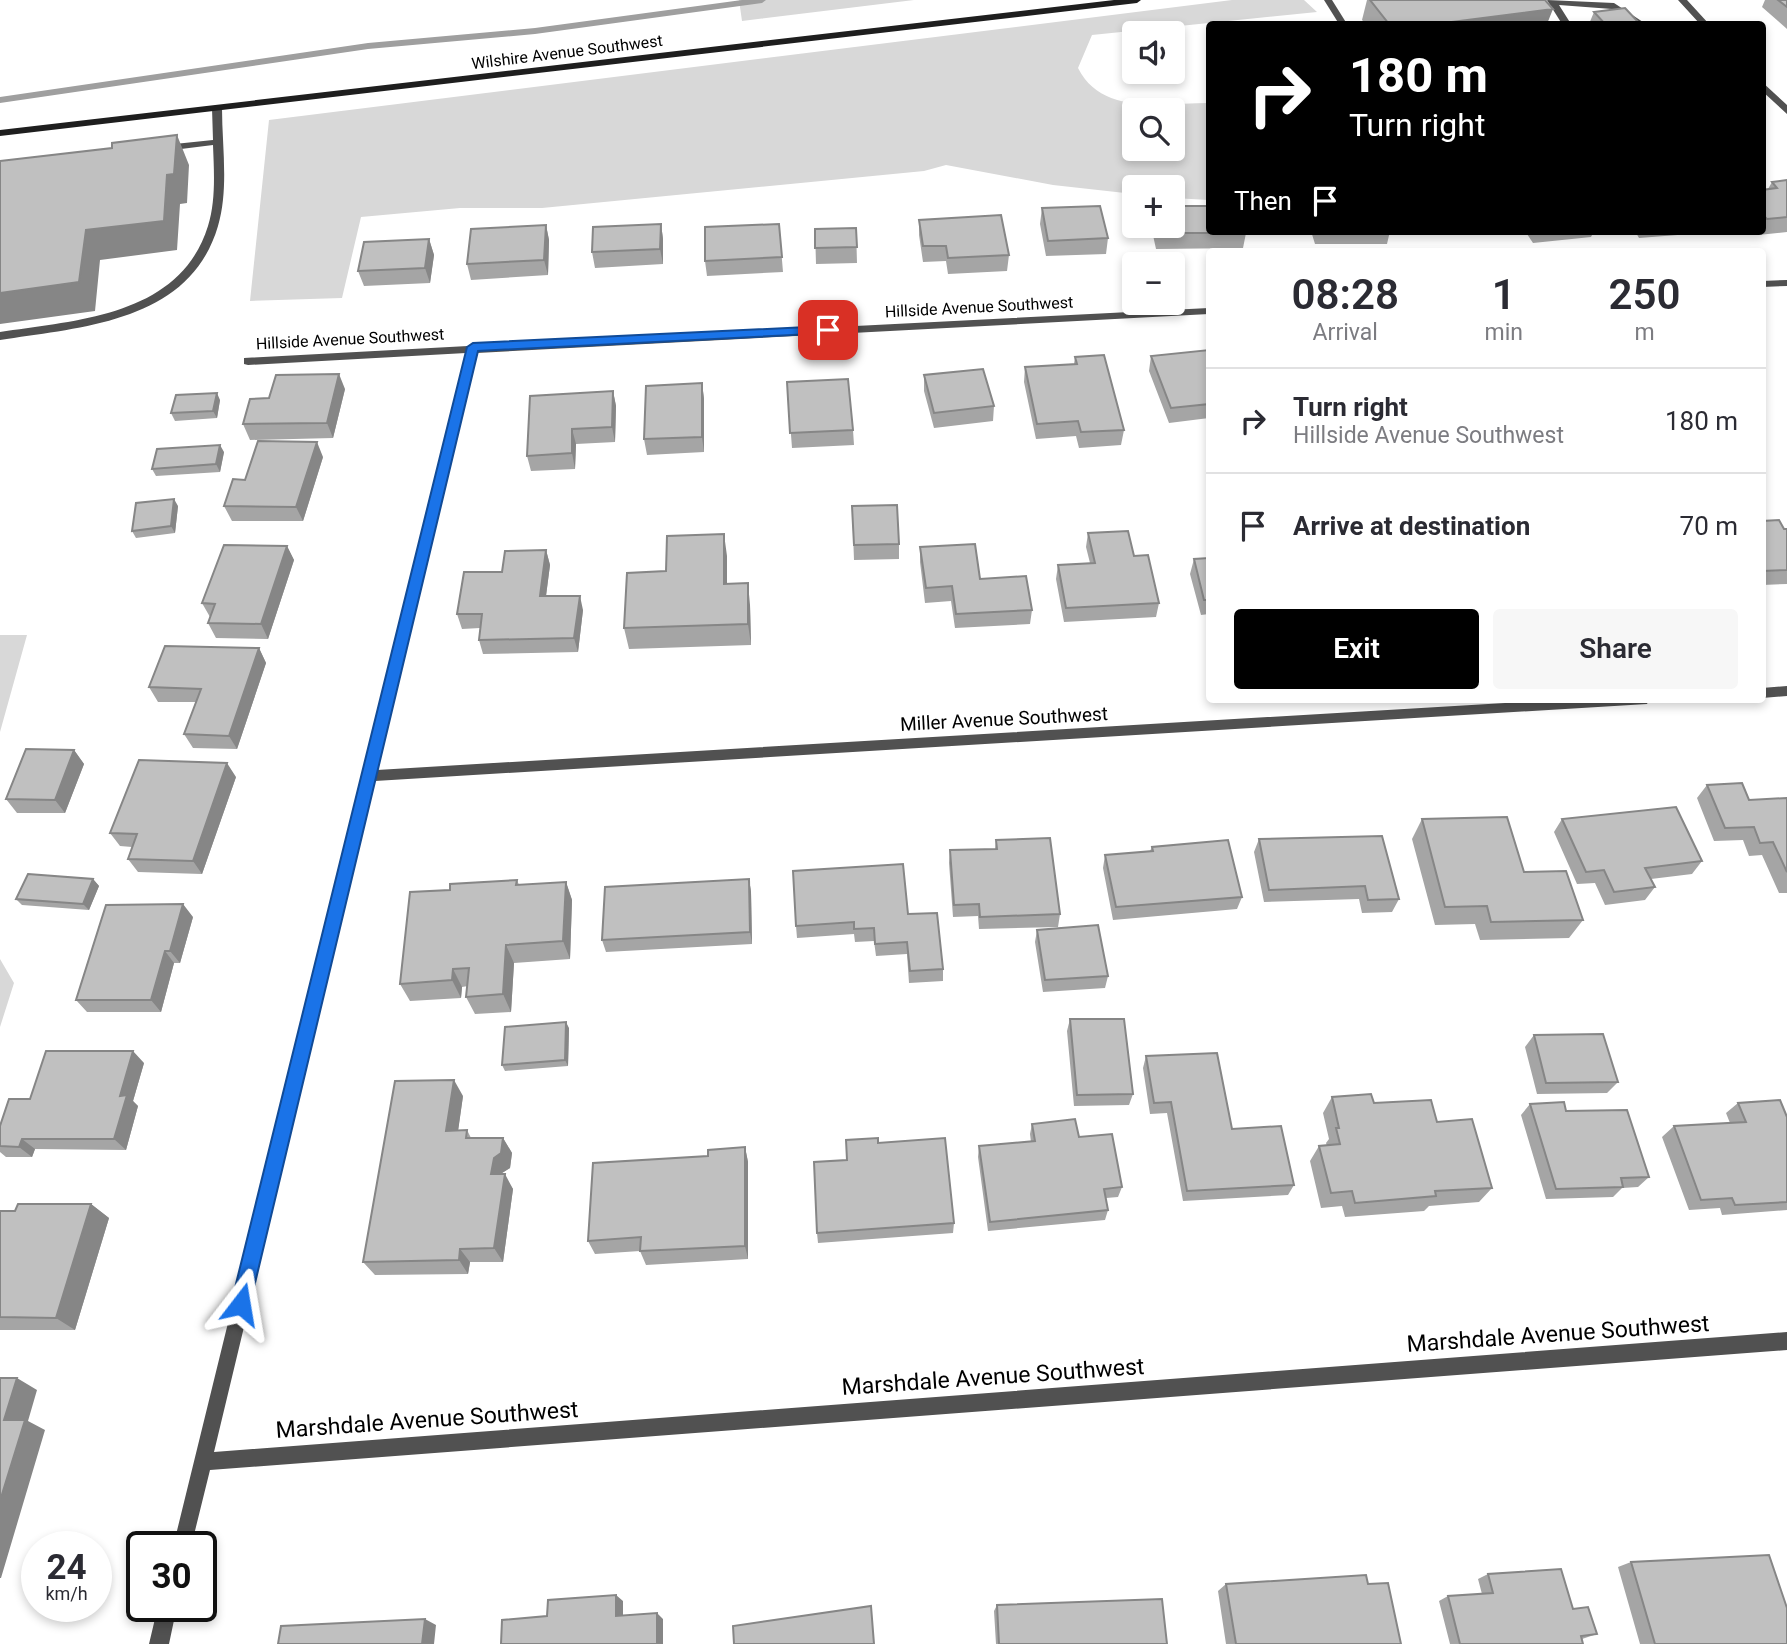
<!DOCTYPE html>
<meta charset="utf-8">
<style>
:root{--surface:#fff;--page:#f7f7f7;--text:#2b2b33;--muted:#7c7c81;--line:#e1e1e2;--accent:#000}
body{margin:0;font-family:Roboto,sans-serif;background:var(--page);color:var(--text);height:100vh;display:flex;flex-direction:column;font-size:26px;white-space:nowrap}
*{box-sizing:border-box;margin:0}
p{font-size:23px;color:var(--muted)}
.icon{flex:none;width:38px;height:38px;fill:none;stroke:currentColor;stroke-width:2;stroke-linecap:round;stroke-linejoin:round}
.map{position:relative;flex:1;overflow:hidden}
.details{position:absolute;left:1206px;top:248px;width:560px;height:455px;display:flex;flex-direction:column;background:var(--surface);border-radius:7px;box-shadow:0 4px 10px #0003}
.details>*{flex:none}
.hud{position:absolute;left:1206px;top:21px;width:560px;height:214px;border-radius:7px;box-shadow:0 4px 10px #0003;background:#000;color:#fff;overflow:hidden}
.tools{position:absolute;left:1122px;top:21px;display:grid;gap:14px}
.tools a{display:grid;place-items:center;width:63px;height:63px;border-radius:7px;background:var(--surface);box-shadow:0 4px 10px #0003;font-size:35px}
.speed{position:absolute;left:21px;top:1531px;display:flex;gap:14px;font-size:35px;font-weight:700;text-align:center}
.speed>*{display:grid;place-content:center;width:91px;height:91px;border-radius:50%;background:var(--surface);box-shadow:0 4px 10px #0003;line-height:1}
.speed small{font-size:18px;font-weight:400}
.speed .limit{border:4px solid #111;border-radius:10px;background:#fff;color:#111}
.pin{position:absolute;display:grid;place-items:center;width:60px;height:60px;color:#fff;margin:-30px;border-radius:14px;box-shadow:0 4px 10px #0006}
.me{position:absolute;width:77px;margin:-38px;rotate:14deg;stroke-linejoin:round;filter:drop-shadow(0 0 5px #0008)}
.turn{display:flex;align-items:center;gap:24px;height:147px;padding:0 28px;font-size:32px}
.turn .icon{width:91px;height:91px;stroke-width:2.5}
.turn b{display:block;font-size:49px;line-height:60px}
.then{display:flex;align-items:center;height:66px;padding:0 28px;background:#0003;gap:14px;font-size:26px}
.eta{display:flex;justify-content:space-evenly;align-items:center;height:119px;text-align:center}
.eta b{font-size:42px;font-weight:600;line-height:49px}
.action{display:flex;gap:14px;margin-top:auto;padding:14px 28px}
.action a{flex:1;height:80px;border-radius:7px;background:var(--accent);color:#fff;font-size:28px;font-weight:600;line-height:80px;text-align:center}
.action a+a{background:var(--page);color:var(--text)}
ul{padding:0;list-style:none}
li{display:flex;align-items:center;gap:21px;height:105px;padding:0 28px;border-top:2px solid var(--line)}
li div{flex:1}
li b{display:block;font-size:26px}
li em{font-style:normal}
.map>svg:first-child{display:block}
</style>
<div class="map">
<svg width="1787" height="1644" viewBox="0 0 1787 1644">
<rect width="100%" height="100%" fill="#fff"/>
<path fill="#d8d8d8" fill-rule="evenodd" d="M739 0H914L742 21Z
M1232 0H1304L1317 12 1092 35 1078 68C1102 116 1163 103 1209 103V200L1173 198 1172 187H1134V194L1053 185 946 165 924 171 542 208H460L361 217 342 298 250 301 269 120ZM1134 110H1172V149H1134Z
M0 635H27L0 732Z
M0 959 14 983 0 1027Z"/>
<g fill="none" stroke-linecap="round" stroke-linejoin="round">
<path fill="#9f9f9f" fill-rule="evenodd" d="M742 0H766L762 3 535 34 368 49 0 103V97L368 43 535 28Z"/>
<path fill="#515151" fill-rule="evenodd" d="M1324 0H1332L1347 24H1339Z
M1547 0 1614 3 1646 24H1636L1612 9 1559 5 1571 24H1562Z
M217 105 222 108C222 146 229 189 218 226 190 322 83 327 0 340V332C78 320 180 316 208 226 216 201 214 171 213 145L165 151 160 148 165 145 213 140 212 108Z"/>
<path fill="#515151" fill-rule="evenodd" d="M1678 0H1687L1709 24H1700Z
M1762 82 1787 105V114L1762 91Z
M1787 280V286L1762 287V281Z
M1209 308V314L477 353 377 770 1554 700H1649L1647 704 375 781 214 1452 1787 1332V1350L210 1470 191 1547H173L466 353 248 365 244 364V358L468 346 473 343 478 345Z
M1787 686V696L1762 698V688Z
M158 1606H177L169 1644H149Z"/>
<path fill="#1e1e1e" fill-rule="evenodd" d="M1114 0H1141L1137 3 0 136V130Z"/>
</g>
<path fill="#a5a5a5" d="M1367 0H1545L1547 24H1366L1362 20Z
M1765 0H1787V29L1762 7Z
M1594 12 1640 24H1589Z
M1787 180V232L1758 235 1756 231H1762V190L1768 189 1772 182Z
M1042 208 1108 238 1106 254 1046 256 1040 224Z
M919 220 1009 255 1007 271 948 274 946 261 923 262 919 235Z
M661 224 663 239V264L595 268 592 252Z
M779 224 783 272 707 276 705 261Z
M546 225 549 240 548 275 471 280 467 264Z
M1151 226H1172L1246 233 1243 248 1156 249Z
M856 228 857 263 816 264 815 229Z
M1311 231H1390L1387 244H1315Z
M1427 231H1501L1500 234 1429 235Z
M1525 231H1594L1591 237 1533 243Z
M1635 231H1717L1716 232 1639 238Z
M429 239 434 255 430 283 364 286 358 271Z
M1209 350V418L1169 423 1149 371 1151 356Z
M1075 357 1124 430 1121 445 1079 448 1076 436 1036 439 1024 382 1025 367 1074 364Z
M924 375 994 406 993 421 934 428 924 391Z
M787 382 853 430 854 445 792 448Z
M702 383 704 399V452L647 455 644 439Z
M345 389 333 438 250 440 243 424 269 398Z
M613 391 616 406 615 442 576 444 575 469 531 471 527 456Z
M220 400 217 418 175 421 171 413Z
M224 452 220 472 156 476 152 469Z
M323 457 303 521H232L224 506 245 480Z
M178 506 175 533 136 538 132 531Z
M852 506 899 544V559L854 560Z
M1762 521 1784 529H1787V584L1762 585Z
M1088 533 1134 556 1159 603 1156 617 1064 622 1056 579 1058 565 1090 563 1086 547Z
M287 546 294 560 268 639 216 638 208 623 210 617 202 603Z
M920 547 980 579 1032 610 1030 624 955 628 951 601 925 603 920 562Z
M546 550 550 565 546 596 583 610 578 652 483 654 479 640 480 628 462 629 457 614 502 572Z
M727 556V584L750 605 751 645 629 649 624 628 666 571Z
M1209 558V614L1201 615 1190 574 1194 559Z
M259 648 266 663 237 749 193 748 184 734 196 702H158L149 687Z
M74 750 84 764 65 813H17L6 799Z
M236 777 202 874 138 872 128 859 132 847 120 846 110 833Z
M1707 785 1749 800 1787 798V893H1779L1762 855 1749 856 1743 840 1714 841 1697 798Z
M1422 819 1524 872 1583 920 1569 938 1480 940 1475 924 1435 925 1412 839Z
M1562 819 1702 861 1692 874 1651 879 1655 887 1645 900 1605 905 1595 883 1577 884 1554 832Z
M1259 839 1399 899 1392 912 1362 913 1359 899 1264 902 1254 852Z
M996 840 1060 914 1058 927 979 929 978 916 953 917 949 863 950 850 995 849Z
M1152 847 1242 897 1237 909 1113 920 1103 868 1105 855 1150 851Z
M93 879 99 886 89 910 22 905 16 899Z
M749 879 751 892 752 944 606 952 602 940Z
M517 880 519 885 566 882 572 900 570 959 514 963 511 1012 475 1014 466 997 468 986 462 987 461 998 410 1001 400 984 450 890Z
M908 914 943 969V981L909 983 907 954 876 956 874 941 855 942 854 934 797 938 796 926Z
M193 917 180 963H174L161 1012H87L76 1000Z
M1037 930 1108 976 1105 988 1043 992 1035 942Z
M1070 1019 1133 1094 1129 1105 1074 1106 1067 1031Z
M569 1028 568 1066 505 1071 502 1065Z
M1534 1035 1618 1082 1607 1093 1537 1094 1525 1047Z
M1146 1056 1232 1129 1294 1185 1288 1195 1183 1201 1167 1113 1150 1114 1143 1068Z
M144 1063 133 1101 138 1106 126 1150 35 1149 32 1157H6L0 1152V1126L30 1099Z
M463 1096 458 1130H467L471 1138H503L512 1153 510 1168 502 1173V1174L513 1189 503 1262H470L468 1274 375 1275 363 1262Z
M1332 1097 1374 1103 1437 1122 1492 1188 1479 1202 1429 1206 1424 1211 1345 1217 1342 1206 1321 1208 1310 1161 1319 1146H1327L1326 1143 1329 1139 1323 1113Z
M1738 1103 1787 1117V1210L1722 1215 1720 1208 1689 1210 1662 1137 1674 1126 1730 1123 1726 1113Z
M1530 1104 1566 1111 1649 1177 1638 1187 1622 1188 1613 1197 1546 1199 1521 1115Z
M1032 1124 1079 1137 1122 1187 1118 1197 1106 1198 1108 1210 1105 1220 988 1231 978 1157 979 1146 1031 1142 1030 1134Z
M878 1143 954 1223 953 1233 818 1243 817 1233Z
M745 1147 748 1162V1259L646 1265 640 1251 595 1254 588 1241Z
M91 1204 109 1218 75 1330H0V1211H15Z
M1631 1562 1787 1644H1640L1618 1567Z
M1488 1574 1573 1609 1597 1634 1582 1639 1583 1644H1450L1439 1601 1448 1596 1482 1594 1478 1579Z
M1226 1584H1368L1401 1644H1226L1218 1591Z
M997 1605 1167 1644H996L994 1611Z"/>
<path fill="#868686" d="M1553 9 1547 24H1436Z
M177 135 189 165 187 203 180 204 177 250 100 260 95 311 0 324V293L86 230 167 175Z
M661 224 663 239V264L660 249Z
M546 225 549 240 548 275 544 260Z
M429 239 434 255 430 283 425 268Z
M339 374 345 389 333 438 327 423Z
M702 383 704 399V452L702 437Z
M613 391 616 406 615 442 612 427Z
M217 393 220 400 217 418 213 411Z
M572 429 576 444 575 469 572 453Z
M317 442 323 457 303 521 296 507Z
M220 445 224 452 220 472 216 464Z
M174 499 178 506 175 533 171 526Z
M724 534 727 556V606L724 584Z
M287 546 294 560 268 639 261 624Z
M546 550 550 565 544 611 540 596Z
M748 583 750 605 751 645 748 624Z
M580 596 583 610 578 652 574 638Z
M259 648 266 663 237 749 229 736Z
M74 750 84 764 65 813 55 800Z
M227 763 236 777 202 874 193 861Z
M93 879 99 886 89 910 83 904Z
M749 879 751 892 752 944 750 932Z
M566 882 572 900 570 959 563 941Z
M183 904 193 917 180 963 170 951Z
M506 945 514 963 511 1012 503 994Z
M165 951 174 963 161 1012 151 1000Z
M453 969 462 987 461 998 452 980Z
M566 1022 569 1028 568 1066 565 1060Z
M133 1051 144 1063 133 1101 138 1106 126 1150 114 1139 120 1096Z
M454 1080 463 1096 456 1146 446 1131Z
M503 1138 512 1153 510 1168 502 1173 500 1189 491 1174 494 1158Z
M22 1139 35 1149 32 1157 19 1147Z
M745 1147 748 1162V1259L745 1246Z
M505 1174 513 1189 503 1262 494 1248Z
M91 1204 109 1218 75 1330 56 1318Z
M460 1249 470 1262 468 1274 459 1260Z
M17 1378 37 1390 28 1421 45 1430 1 1578H0V1501L4 1420Z
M616 1595 623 1601V1622L616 1616Z
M657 1613 663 1619V1644H657Z
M425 1619 436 1625 434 1644H422Z"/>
<path fill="#c0c0c0" stroke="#868686" stroke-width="2" d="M1370 0H1545L1553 9 1436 24H1389Z
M1778 0H1787V7Z
M1625 8 1640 24H1605L1594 12Z
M177 135 174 174 167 175 164 221 86 230 79 282 0 293V161L112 148V143Z
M1787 180V217L1767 219 1762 214V190L1777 188 1772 182Z
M1100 206 1108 238 1048 241 1042 208Z
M1172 206H1209V231H1246V233H1158L1157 226H1172Z
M1001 215 1009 255 948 258 946 246H923L919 220Z
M661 224 660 249 592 252 593 227Z
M779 224 782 257 705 261V227Z
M546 225 544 260 467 264 471 229Z
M856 228 857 247 815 248V229Z
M429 239 425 268 358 271 364 242Z
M1209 350V404L1171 408 1151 356Z
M1104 355 1124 430 1081 432 1078 421 1037 424 1025 367 1077 364 1075 357Z
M983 369 994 406 934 413 924 375Z
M339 374 327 423 243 424 250 399 269 398 276 375Z
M848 379 853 430 790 433 787 382Z
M702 383V437L644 439 646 386Z
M613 391 612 427 572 429V453L527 456 530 396Z
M217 393 213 411 171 413 176 395Z
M258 441 317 442 296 507 224 506 233 479 245 480Z
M220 445 216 464 152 469 157 449Z
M174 499 171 526 132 531 136 503Z
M897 505 899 544 854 545 852 506Z
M1779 520 1784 529H1787V570L1762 571V521Z
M1128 531 1134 556 1148 555 1159 603 1066 608 1058 565 1095 563 1088 533Z
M724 534V584L748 583V624L624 628 627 573 666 571 667 536Z
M975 544 980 579 1026 576 1032 610 956 614 952 586 926 588 920 547Z
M224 545 287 546 261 624 208 623 215 604 202 603Z
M546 550 540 596H580L574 638 479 640 482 614H457L464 572H502L505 551Z
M1209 558V600H1204L1194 559Z
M165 646 259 648 229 736 184 734 201 689 149 687Z
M26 749 74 750 55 800 6 799Z
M139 760 227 763 193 861 128 859 137 834 110 833Z
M1742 783 1749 800 1787 798V872L1773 842 1760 843 1754 827 1725 828 1707 785Z
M1676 807 1702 861 1645 868 1655 887 1614 892 1604 870 1586 872 1562 819Z
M1507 817 1524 872 1566 871 1583 920 1491 922 1487 906 1445 907 1422 819Z
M1382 836 1399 899 1368 900 1365 886 1269 890 1259 839Z
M1050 838 1060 914 980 917 979 904 954 905 950 850 997 849 996 840Z
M1228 840 1242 897 1116 907 1105 855 1153 851 1152 847Z
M903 864 908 914 937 913 943 969 910 971 907 942 875 944 874 928 854 929V922L796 926 793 871Z
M28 874 93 879 83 904 16 899Z
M749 879 750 932 602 940 605 887Z
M517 880 516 885 566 882 563 941 506 945 503 994 466 997 469 968 453 969 452 980 400 984 410 892 450 890V884Z
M183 904 170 951H165L151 1000H76L106 905Z
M1098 925 1108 976 1045 980 1037 930Z
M1070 1019H1124L1133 1094 1077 1095Z
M566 1022 565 1060 502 1065 505 1027Z
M1603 1034 1618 1082 1546 1083 1534 1035Z
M46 1051H133L120 1096 127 1095 114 1139H22L19 1147 0 1146V1126L9 1099H30Z
M1217 1053 1232 1129 1281 1126 1294 1185 1187 1191 1171 1102 1154 1103 1146 1056Z
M454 1080 446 1131 467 1130 466 1138H503L501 1153 494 1158 491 1174H505L494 1248 460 1249 459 1260 363 1262 395 1081Z
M1371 1094 1374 1103 1431 1100 1437 1122 1472 1119 1492 1188 1435 1191 1436 1196 1355 1203 1352 1191 1331 1193 1319 1146 1340 1144 1336 1128H1339L1332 1097Z
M1780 1100 1787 1117V1202L1735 1205 1732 1198 1701 1200 1674 1126 1746 1122 1738 1103Z
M1564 1102 1566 1111 1627 1110 1649 1177 1621 1178 1623 1187 1556 1189 1530 1104Z
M1075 1119 1079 1137 1112 1134 1122 1187 1104 1189 1108 1210 990 1222 979 1146 1035 1141 1032 1124Z
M878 1138V1143L945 1138 954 1223 817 1233 814 1162 847 1160 846 1140Z
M745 1147V1246L640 1251 641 1237 588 1241 593 1163 708 1156V1150Z
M18 1204H91L56 1318 0 1317V1211H15Z
M0 1378H17L4 1420H25L0 1501Z
M1769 1555 1787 1608V1644H1655L1631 1562Z
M1561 1569 1573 1609 1588 1607 1597 1634 1581 1636 1583 1644H1460L1448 1596 1493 1593 1488 1574Z
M1366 1575 1368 1584 1388 1583 1401 1644H1236L1226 1584Z
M616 1595V1616L657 1613V1644H501L502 1620 547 1616 548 1600Z
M1162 1599 1167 1644H999L997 1605Z
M871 1606 874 1644H734L733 1626Z
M425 1619 422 1644H278L281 1626Z"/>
<path fill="#1a73e8" stroke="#114b97" stroke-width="2" d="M828 326 834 330 832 333 478 351 250 1304 247 1310 241 1313 234 1310 231 1304 467 347 473 343Z"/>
<g text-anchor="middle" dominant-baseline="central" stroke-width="5" stroke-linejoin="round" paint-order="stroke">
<g font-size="16" fill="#000" stroke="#fff">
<text transform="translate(567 52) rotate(-7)">Wilshire Avenue Southwest</text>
<text transform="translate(979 307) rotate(-3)">Hillside Avenue Southwest</text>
<text transform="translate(350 339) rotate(-3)">Hillside Avenue Southwest</text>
</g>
<g font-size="19" fill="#000" stroke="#fff">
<text transform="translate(1004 719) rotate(-3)">Miller Avenue Southwest</text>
</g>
<g font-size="23" fill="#000" stroke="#fff">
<text transform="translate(1558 1334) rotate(-4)">Marshdale Avenue Southwest</text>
<text transform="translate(993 1377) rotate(-4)">Marshdale Avenue Southwest</text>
<text transform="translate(427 1420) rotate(-4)">Marshdale Avenue Southwest</text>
</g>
</g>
</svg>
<div class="tools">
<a><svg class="icon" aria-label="sound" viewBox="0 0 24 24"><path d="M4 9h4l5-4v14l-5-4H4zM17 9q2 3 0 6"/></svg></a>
<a><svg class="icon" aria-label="search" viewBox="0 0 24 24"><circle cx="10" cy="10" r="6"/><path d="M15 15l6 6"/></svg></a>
<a>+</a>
<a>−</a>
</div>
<div class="speed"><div>24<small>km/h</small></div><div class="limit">30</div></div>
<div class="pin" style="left:828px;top:330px;background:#d93025"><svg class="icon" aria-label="arrive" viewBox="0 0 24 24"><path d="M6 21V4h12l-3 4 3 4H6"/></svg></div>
<svg class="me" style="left:241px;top:1304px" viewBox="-20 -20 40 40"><path d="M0-17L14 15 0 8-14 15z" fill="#1a73e8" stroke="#fff" stroke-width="4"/></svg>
<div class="hud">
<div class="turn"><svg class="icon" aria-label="right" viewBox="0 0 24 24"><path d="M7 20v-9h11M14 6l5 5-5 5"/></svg><div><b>180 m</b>Turn right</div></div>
<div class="then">Then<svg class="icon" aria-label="arrive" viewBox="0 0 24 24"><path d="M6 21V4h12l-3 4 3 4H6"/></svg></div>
</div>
<section class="details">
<div class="eta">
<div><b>08:28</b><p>Arrival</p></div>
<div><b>1</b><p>min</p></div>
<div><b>250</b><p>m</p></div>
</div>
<ul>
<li><svg class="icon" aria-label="right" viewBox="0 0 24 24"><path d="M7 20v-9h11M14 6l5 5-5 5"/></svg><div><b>Turn right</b><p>Hillside Avenue Southwest</p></div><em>180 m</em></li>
<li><svg class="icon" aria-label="arrive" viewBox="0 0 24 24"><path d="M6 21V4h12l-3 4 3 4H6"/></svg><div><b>Arrive at destination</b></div><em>70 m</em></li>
</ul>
<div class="action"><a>Exit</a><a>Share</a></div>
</section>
</div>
